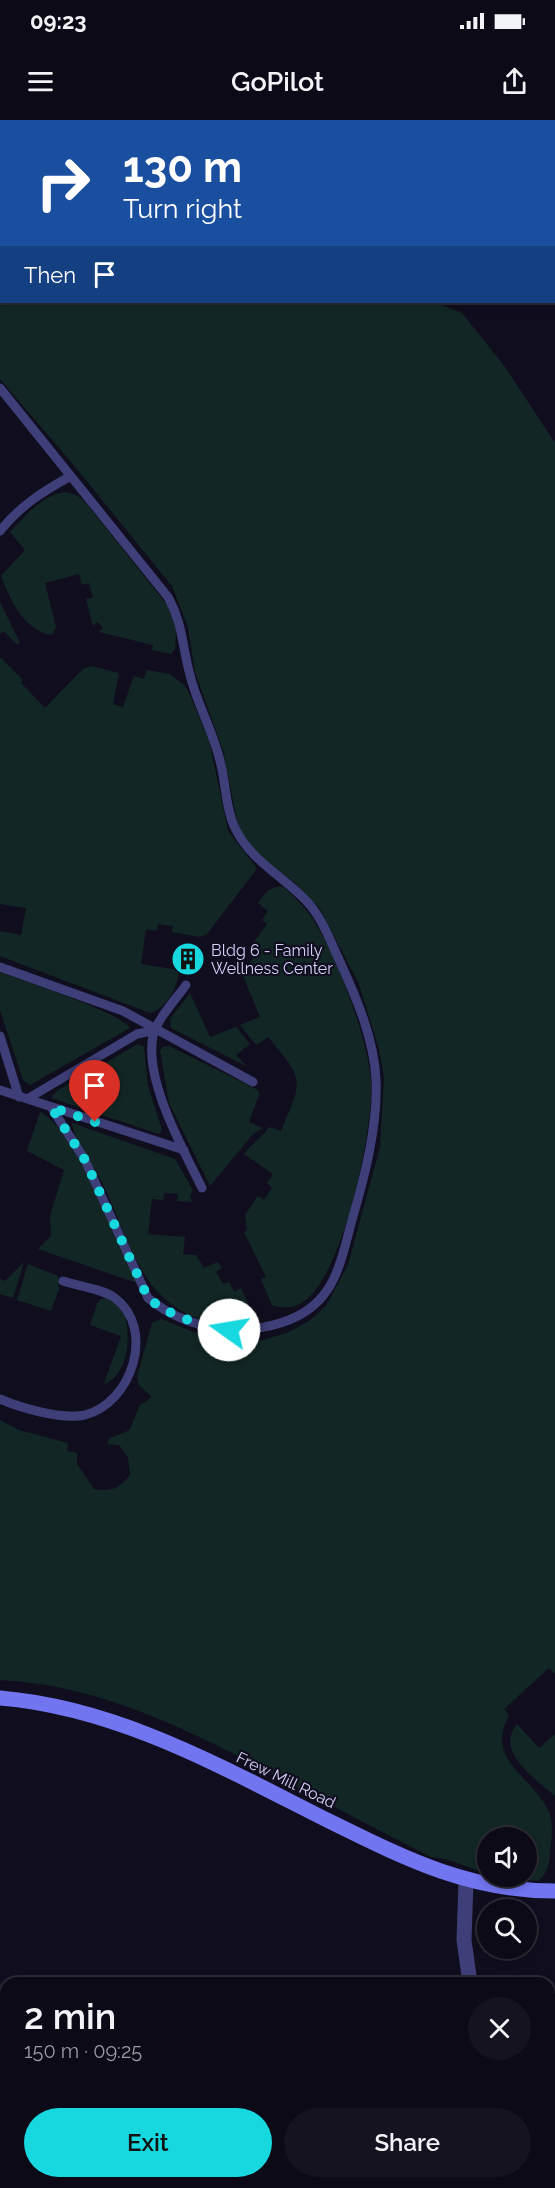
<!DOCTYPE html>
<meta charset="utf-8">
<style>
:root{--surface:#0c0a16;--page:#15131f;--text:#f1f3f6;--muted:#9a9aa1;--line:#2c2b35;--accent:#17d7df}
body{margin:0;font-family:Raleway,sans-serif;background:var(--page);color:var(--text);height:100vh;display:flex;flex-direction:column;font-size:22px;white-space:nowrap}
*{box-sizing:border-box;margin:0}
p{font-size:20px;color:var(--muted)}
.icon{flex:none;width:33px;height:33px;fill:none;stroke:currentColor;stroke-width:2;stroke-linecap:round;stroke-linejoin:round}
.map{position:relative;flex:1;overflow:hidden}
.drawer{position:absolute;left:0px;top:1857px;width:555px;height:212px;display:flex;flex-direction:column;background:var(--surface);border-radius:18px 18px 0 0;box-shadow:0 3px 9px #0003,0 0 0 2px var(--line)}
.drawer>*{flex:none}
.top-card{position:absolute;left:0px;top:0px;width:555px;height:183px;box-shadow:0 3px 9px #0003,0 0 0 2px var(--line);background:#1a4fa0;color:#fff;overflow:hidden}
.tools{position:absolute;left:477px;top:1707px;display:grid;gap:12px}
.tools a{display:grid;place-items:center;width:60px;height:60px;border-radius:50%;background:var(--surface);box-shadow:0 3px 9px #0003,0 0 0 2px var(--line);font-size:30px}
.pin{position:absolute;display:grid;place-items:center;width:51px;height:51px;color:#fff;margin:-62px -26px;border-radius:50% 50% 50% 0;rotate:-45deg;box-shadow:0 0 6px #0007}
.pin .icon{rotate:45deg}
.me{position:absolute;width:66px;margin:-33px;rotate:283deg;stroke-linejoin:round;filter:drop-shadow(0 0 4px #0008)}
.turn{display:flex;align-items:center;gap:21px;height:126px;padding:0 24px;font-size:27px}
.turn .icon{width:78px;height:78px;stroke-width:2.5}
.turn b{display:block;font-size:42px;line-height:51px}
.then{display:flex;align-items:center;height:57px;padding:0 24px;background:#0003;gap:12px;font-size:22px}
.round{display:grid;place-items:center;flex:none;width:63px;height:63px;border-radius:32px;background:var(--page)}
.headline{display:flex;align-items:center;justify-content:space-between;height:102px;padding:0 24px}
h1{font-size:36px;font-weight:600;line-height:45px}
.cta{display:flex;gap:12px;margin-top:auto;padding:12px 24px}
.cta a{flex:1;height:69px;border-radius:36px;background:var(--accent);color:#111;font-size:24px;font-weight:600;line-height:69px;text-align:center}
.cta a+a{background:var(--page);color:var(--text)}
.status{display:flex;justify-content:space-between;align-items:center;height:42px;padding:0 30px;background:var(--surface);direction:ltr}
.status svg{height:16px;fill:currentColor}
header{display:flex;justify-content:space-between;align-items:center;height:78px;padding:0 24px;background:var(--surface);font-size:27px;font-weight:600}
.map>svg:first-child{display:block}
</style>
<div class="status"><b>09:23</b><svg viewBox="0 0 49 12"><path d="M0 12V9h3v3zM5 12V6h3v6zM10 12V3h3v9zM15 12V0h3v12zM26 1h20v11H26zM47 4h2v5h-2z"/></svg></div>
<header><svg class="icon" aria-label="menu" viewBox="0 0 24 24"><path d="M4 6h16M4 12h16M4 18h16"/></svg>GoPilot<svg class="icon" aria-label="share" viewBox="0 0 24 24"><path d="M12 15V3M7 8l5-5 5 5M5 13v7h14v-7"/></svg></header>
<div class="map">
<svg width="555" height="2068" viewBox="0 0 555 2068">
<rect width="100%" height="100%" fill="#100e1e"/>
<path fill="#122725" d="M0 86 2 182H434L462 193 505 247 555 323V1554L549 1548 504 1589 509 1595C485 1640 529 1654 547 1688 555 1702 551 1718 550 1733 550 1744 546 1755 538 1761L499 1757 526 1756V1718H488L487 1753C467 1748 451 1738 431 1737 386 1714 342 1691 297 1667 205 1618 107 1565 0 1560V1300L19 1310 68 1323 67 1331 77 1333V1344L94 1369C111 1372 119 1369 130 1355L128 1337 119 1325 107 1324 110 1318 130 1310 139 1286 152 1277 139 1265 137 1257 152 1203 161 1199 209 1218 235 1222 263 1220 287 1213 309 1201 326 1186 348 1145 380 1027 384 957 379 929 359 864 320 789 295 763 257 734 238 706 223 630 195 552 188 507 172 466 72 343 0 259Z
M66 372 78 376 86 383 168 486 176 509 175 529 171 534 152 530 153 525 99 512 103 507 97 502 93 506 86 479 93 478 89 463 82 465 79 454 45 463 56 507 52 515C24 511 11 481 1 456L25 430 10 412C26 396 42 374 66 372Z
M0 482 20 523 18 525 3 511 0 514Z
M0 537 23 560 21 563 45 588 83 549 91 546 119 553 113 584 123 587 134 556 144 559 147 550 170 554 185 566 190 575 209 620 228 711 256 747V750L207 814 200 817 172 812 173 806 158 804 157 811 146 809 141 844 179 850C178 867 167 888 150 893L0 836V811L21 815 26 788 0 784Z
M280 766 285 768C294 777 303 786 310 795 335 830 368 918 371 961 374 1008 343 1157 303 1182 293 1189 283 1188 272 1185L261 1159 266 1157 244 1112 247 1110 245 1095 258 1076 264 1080 272 1068 267 1063 273 1054 244 1034C252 1023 262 1018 269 1007L281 1011C303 959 305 961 268 917L256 925 240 905 260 897 243 856 253 852 249 843 258 832 250 827 267 804 262 800 268 791 258 783 268 770Z
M0 852C23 861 120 892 130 908L30 965 23 960 0 890Z
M190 873 210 917 236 907 250 924 236 935 246 946 171 908 170 899Z
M138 924 144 927 148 966 162 1010 159 1014 51 978 57 971Z
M169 926 258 970 259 975 249 1002 263 1008 253 1014 210 1066 169 983 160 931 162 927Z
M40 992C78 1011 119 1123 137 1163L38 1129 51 1116 50 1096 64 1050 27 1031Z
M72 1003 175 1039 193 1070 190 1076 192 1082 177 1081 178 1074 164 1073 163 1080 152 1079 148 1114 185 1117 183 1134 196 1135 204 1148 218 1142 222 1148 216 1152 223 1164 229 1162 234 1172 241 1168 251 1190C238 1204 225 1206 206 1201 140 1183 129 1118 103 1064 94 1045 74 1023 72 1003Z
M24 1142 13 1178 0 1174V1159L5 1161Z
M28 1144 58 1156 59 1169 51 1191 17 1180Z
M109 1178C115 1183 122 1188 125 1196 131 1218 128 1255 104 1264L121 1216 90 1205 97 1184 101 1179Z
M517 1604 539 1628 555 1614V1676C536 1659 494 1632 517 1604Z"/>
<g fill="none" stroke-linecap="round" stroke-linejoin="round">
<path stroke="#3e3f78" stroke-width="9" d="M0 268 168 477C183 504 182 526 190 555 197 584 213 611 220 641 226 662 225 686 234 706 251 743 285 756 310 785 324 802 332 825 341 844 357 879 374 920 376 959 378 1005 365 1056 352 1100 340 1144 335 1182 289 1200 242 1218 187 1210 148 1178L85 1040 51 987
M0 411C20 386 42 372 69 357
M0 847 123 891 253 962
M186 865C176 879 157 899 153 916 144 960 183 1029 202 1068
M0 916 19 977
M0 970 184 1030
M27 979 137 914 156 910
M0 1279C21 1288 62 1300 85 1295 132 1283 156 1209 115 1178 103 1169 78 1166 63 1161"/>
<path stroke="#3e3f78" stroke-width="15" d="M305 2 311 0
M0 68 2 67
M466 1761 464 1820 470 1863
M505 2062 506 2068"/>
<path stroke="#7175f0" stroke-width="15" d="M0 1578C120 1588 225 1649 331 1702 406 1739 469 1771 555 1771"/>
</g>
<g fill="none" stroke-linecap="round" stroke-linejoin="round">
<path stroke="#17d7df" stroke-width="10" stroke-dasharray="0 18" d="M95 1002 51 987 85 1040 148 1178C171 1197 200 1205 229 1210"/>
</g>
<defs>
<g id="building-disc" transform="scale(1.725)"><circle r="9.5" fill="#17d7df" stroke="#100e1e"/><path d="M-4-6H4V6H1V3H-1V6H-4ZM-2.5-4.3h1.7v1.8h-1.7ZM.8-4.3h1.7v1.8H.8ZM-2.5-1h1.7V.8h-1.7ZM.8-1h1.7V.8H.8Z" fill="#111"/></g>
</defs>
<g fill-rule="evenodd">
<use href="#building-disc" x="188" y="839"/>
</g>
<g text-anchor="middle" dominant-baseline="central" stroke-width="4.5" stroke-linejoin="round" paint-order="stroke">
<g font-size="16" fill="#d3d0fa" stroke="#100e1e" text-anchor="start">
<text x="211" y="830">Bldg 6 - Family<tspan x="211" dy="18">Wellness Center</tspan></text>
</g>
<g font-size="16" fill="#d3d0fa" stroke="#100e1e">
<text transform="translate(286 1660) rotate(26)">Frew Mill Road</text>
</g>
</g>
</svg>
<div class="tools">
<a><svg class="icon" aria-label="sound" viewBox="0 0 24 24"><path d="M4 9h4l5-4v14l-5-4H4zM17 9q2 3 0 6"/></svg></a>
<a><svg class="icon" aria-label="search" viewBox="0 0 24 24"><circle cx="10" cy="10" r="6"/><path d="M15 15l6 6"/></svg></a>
</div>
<div class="pin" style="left:95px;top:1002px;background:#d93025"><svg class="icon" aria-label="arrive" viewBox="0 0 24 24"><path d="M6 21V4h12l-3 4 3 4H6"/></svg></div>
<svg class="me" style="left:229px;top:1210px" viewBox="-20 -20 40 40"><circle r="19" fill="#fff"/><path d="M0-13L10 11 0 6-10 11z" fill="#17d7df"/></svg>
<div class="top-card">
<div class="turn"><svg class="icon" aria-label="right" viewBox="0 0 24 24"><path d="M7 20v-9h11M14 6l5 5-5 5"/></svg><div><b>130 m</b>Turn right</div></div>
<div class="then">Then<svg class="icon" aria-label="arrive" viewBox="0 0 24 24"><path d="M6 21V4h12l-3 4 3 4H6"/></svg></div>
</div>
<section class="drawer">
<div class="headline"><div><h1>2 min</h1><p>150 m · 09:25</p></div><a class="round"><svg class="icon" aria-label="close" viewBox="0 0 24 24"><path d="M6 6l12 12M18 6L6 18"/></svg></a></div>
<div class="cta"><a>Exit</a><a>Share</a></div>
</section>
</div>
